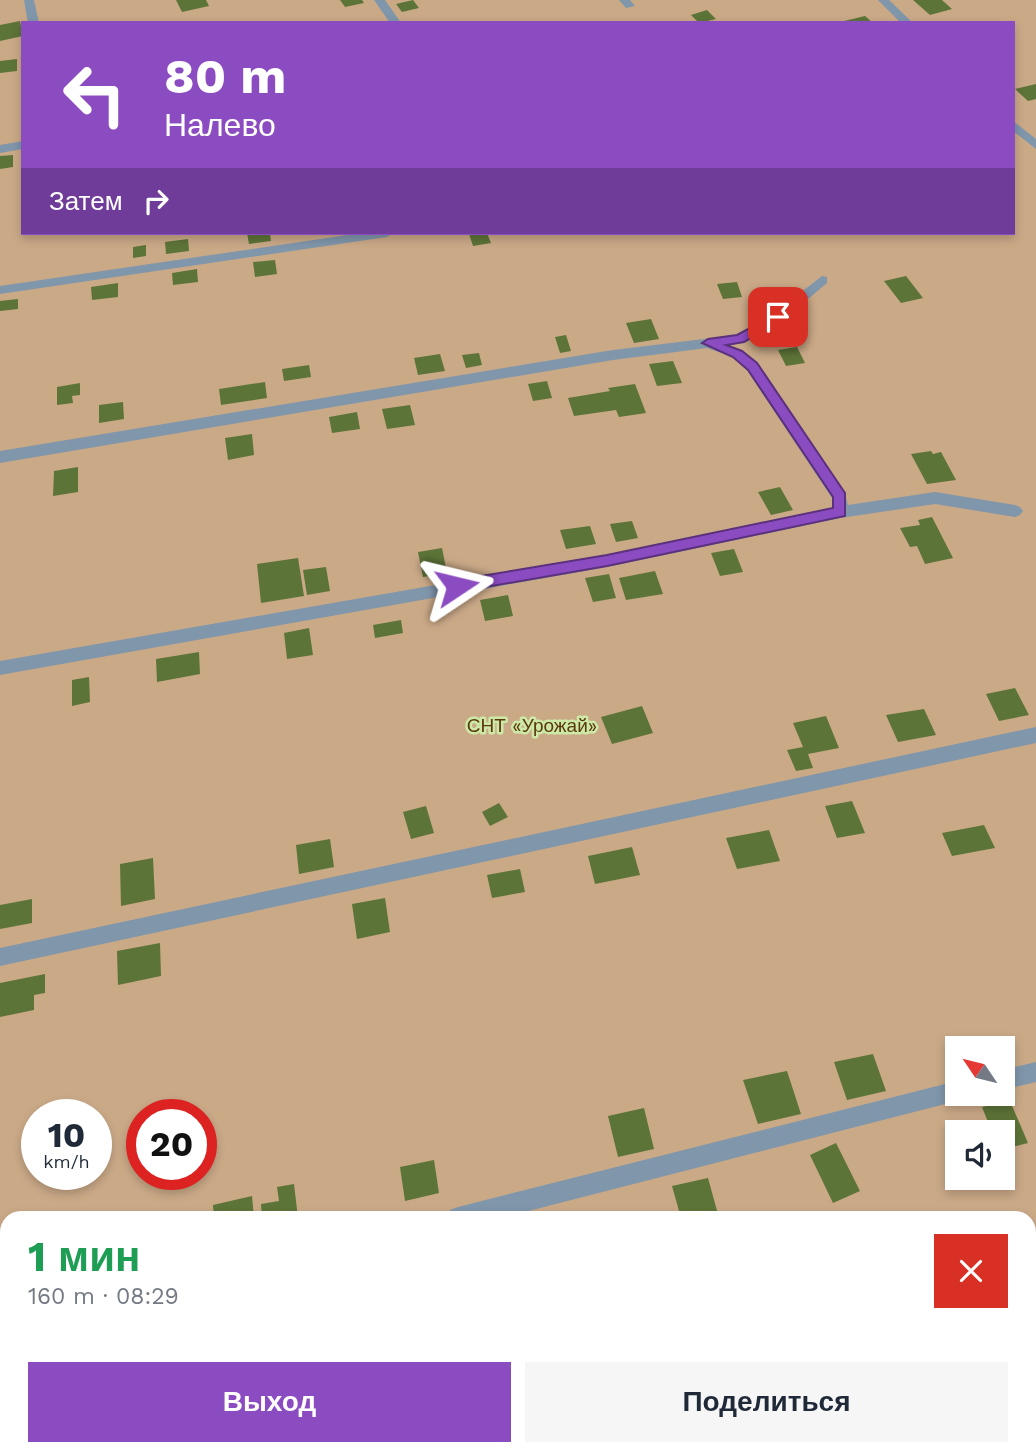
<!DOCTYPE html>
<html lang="ru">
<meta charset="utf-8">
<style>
:root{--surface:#fff;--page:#f6f6f7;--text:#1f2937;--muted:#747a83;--accent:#8c4cc1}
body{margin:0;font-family:"Work Sans",sans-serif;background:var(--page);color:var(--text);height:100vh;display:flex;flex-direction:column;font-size:26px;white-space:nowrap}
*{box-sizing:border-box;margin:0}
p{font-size:23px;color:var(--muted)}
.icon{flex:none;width:38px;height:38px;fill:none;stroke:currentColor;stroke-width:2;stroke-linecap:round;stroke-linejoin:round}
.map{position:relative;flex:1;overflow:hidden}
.sheet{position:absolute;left:0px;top:1211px;width:1036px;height:245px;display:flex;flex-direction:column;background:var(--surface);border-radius:21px 21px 0 0;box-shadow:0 4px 10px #0003}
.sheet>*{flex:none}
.hud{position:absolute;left:21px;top:21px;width:994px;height:214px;border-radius:0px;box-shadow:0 4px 10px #0003;background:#8c4cc1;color:#fff;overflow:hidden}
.needle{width:46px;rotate:305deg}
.controls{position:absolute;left:945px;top:1036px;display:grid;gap:14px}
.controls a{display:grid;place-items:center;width:70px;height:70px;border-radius:0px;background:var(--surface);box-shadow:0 4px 10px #0003;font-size:35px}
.speed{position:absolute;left:21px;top:1099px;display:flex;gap:14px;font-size:35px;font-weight:700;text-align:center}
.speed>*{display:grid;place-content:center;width:91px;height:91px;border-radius:50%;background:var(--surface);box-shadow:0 4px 10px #0003;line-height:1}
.speed small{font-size:18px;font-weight:400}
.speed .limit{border:10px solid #d22;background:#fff;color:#111}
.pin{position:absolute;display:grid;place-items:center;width:60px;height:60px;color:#fff;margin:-30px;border-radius:14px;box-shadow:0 4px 10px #0006}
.me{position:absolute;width:77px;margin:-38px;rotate:80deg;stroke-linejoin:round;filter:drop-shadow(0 0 5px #0008)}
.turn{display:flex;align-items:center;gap:24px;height:147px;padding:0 28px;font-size:32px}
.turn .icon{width:91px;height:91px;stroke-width:2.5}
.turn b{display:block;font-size:49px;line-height:60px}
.then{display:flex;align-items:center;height:66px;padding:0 28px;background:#0003;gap:14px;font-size:26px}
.round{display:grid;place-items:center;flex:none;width:74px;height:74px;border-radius:0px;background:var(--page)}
.headline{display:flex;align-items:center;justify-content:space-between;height:119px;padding:0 28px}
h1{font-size:42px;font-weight:700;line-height:52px;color:#1e9e55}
.primary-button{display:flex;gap:14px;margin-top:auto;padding:14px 28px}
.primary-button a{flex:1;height:80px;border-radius:0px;background:var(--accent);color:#fff;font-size:28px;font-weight:700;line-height:80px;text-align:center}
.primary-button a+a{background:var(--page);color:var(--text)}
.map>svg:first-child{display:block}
</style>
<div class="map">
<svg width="1036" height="1456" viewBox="0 0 1036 1456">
<rect width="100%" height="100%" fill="#cde9a8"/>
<path fill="#caa987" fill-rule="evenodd" d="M0 0H1036V1456H0ZM23 23H1013V233H23ZM957 1048H1003V1094H957ZM37 1115H96V1174H37ZM142 1115H201V1174H142ZM957 1132H1003V1178H957ZM7 1218H1029V1449H7Z"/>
<path fill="#5d7438" d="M176 0H206L209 6 182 12Z
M340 0H362L364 3 345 7Z
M413 0 419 8 402 12 396 4Z
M913 0H942L952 9 930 15Z
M707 10 716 19 699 23 691 15Z
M865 16 873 23H840V22Z
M20 21 23 36 0 41V25Z
M17 59V71L0 73V61Z
M1036 84V99L1028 101 1015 89Z
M13 155V167L0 169V156Z
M247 233H270L271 241 249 244Z
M487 233 491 243 473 246 469 234Z
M188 239 189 251 166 254 165 242Z
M146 245V256L133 258V247Z
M275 260 277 274 255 277 253 262Z
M197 269 198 282 173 285 172 273Z
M906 276 923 298 901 303 884 281Z
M737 282 742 297 723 299 717 284Z
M118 283V297L92 300 91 287Z
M18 299V309L0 311V301Z
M651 319 659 339 634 343 626 323Z
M566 335 571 351 560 353 555 337Z
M797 347 805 363 786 366 778 350Z
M479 353 482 365 466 368 462 355Z
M440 354 445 371 418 375 414 358Z
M673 361 682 383 657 386 649 364Z
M309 365 311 377 284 381 282 369Z
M547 381 552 398 533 401 528 384Z
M265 382 267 398 221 405 219 389Z
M80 383V395L72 396 73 403 57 405V387Z
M635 384 646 413 619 417 616 410 574 416 568 398 610 391 608 388Z
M123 402 124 419 99 423V405Z
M410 405 415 425 387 429 382 409Z
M357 412 360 429 332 433 329 417Z
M252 434 254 455 228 460 225 438Z
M931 451 933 454 941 452 956 480 927 484 911 454Z
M78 467V492L53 496 54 471Z
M780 487 793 510 771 515 758 492Z
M932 517 953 558 925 564 917 546 910 547 900 528 920 525 918 520Z
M632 521 638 538 616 542 610 524Z
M590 526 596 544 566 549 560 530Z
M442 548 447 573 423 577 418 552Z
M734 549 743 572 720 576 711 553Z
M298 558 304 596 261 603 257 564Z
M326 567 330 591 307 595 303 570Z
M655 571 663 594 626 600 619 578Z
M609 574 616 598 593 602 585 578Z
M508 595 513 616 485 621 480 600Z
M401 620 403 633 375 638 373 625Z
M309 628 313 655 287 659 284 633Z
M199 652 200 674 157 682 156 659Z
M89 677 90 702 72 706V680Z
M1015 688 1029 715 999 721 986 694Z
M642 706 653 733 612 744 601 717Z
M924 709 936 735 898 742 886 715Z
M826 716 839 748 808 754 813 768 796 771 787 750 803 747 793 723Z
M852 801 865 833 837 838 825 806Z
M499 803 508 817 490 826 482 812Z
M426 806 434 833 411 839 403 812Z
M984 825 995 848 952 856 942 833Z
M769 830 780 861 737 869 726 838Z
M330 839 334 867 299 874 296 845Z
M632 847 640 875 595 884 588 856Z
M153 858 155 899 121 906 120 864Z
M520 869 525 892 492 898 487 875Z
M385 898 390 932 357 939 352 904Z
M32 899V923L0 929V905Z
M160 943 161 976 118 985 117 951Z
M45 974V993L34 995V1010L0 1017V983Z
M873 1054 886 1091 847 1100 834 1062Z
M787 1071 801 1114 758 1124 743 1080Z
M1010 1101 1028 1143 1003 1149V1132H992L982 1107Z
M644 1108 654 1149 618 1157 608 1116Z
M836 1143 860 1191 833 1203 810 1155Z
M434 1160 439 1193 405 1201 400 1167Z
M708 1178 719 1218H681L672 1186Z
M294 1184 298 1218H262L261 1204 279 1201 277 1187Z
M252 1196 254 1218H214L213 1205Z
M7 1256V1309L0 1311V1257Z"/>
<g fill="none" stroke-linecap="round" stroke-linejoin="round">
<path fill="#8096ab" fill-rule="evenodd" d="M24 0H34L39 23H28Z
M374 0H385L401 23H390Z
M619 0H630L635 6 626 8Z
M878 0H889L913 23H901Z
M1013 121 1036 139V149L1013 131Z
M23 141V149L0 153V145Z
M361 233H393L387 237 0 294V286Z
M822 276 827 277V283C798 307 767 340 729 345L743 351 757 364 845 493 848 505 935 492 1015 505 1020 507 1023 511 1020 515 1015 517 935 504 840 518 607 567 0 675V661L607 555 832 508V498L747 370 733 357 707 348 613 360 0 463V451L613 350 737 335 773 314Z
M1036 727V743L0 966V948Z
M1036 1062V1082L1003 1090V1070Z
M957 1081V1094H966L964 1098 957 1101 501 1218H447L450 1210 458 1207Z
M7 1319V1343L0 1344V1320Z
M1036 1438V1456H1007L1010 1449H1029V1440Z"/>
</g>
<path fill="#8c4cc1" stroke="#5b317d" stroke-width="2" d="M778 313 783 314V320L744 342 726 345 742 351 757 363 845 493V516L607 566 457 592 452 590 449 586 457 580 607 555 833 508V497L748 370 733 357 702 343 708 339 737 335Z"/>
<g text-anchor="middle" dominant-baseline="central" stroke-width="5" stroke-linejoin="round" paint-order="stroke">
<g font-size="19" fill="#5c390d" stroke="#cde9a8">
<text x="532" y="725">СНТ «Урожай»</text>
</g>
</g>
</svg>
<div class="controls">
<a><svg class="needle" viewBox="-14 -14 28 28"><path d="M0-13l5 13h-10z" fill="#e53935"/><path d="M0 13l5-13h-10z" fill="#747a83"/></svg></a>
<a><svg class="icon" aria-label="sound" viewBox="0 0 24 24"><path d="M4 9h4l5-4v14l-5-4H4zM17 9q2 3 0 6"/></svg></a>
</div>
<div class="speed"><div>10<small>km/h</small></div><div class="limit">20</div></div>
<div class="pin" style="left:778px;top:317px;background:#d93025"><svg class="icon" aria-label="arrive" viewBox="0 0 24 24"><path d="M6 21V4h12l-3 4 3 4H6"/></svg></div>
<svg class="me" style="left:457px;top:586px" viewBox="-20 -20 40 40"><path d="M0-17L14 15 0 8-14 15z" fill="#8c4cc1" stroke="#fff" stroke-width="4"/></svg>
<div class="hud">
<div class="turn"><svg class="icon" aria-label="left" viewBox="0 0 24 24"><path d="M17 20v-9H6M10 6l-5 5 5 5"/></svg><div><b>80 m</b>Налево</div></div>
<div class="then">Затем<svg class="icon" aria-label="right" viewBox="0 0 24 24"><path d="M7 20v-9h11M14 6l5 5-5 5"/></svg></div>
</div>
<section class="sheet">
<div class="headline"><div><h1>1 мин</h1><p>160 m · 08:29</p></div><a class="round" style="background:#d93025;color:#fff"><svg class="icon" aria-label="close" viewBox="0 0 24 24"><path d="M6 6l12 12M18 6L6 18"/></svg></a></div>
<div class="primary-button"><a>Выход</a><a>Поделиться</a></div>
</section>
</div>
